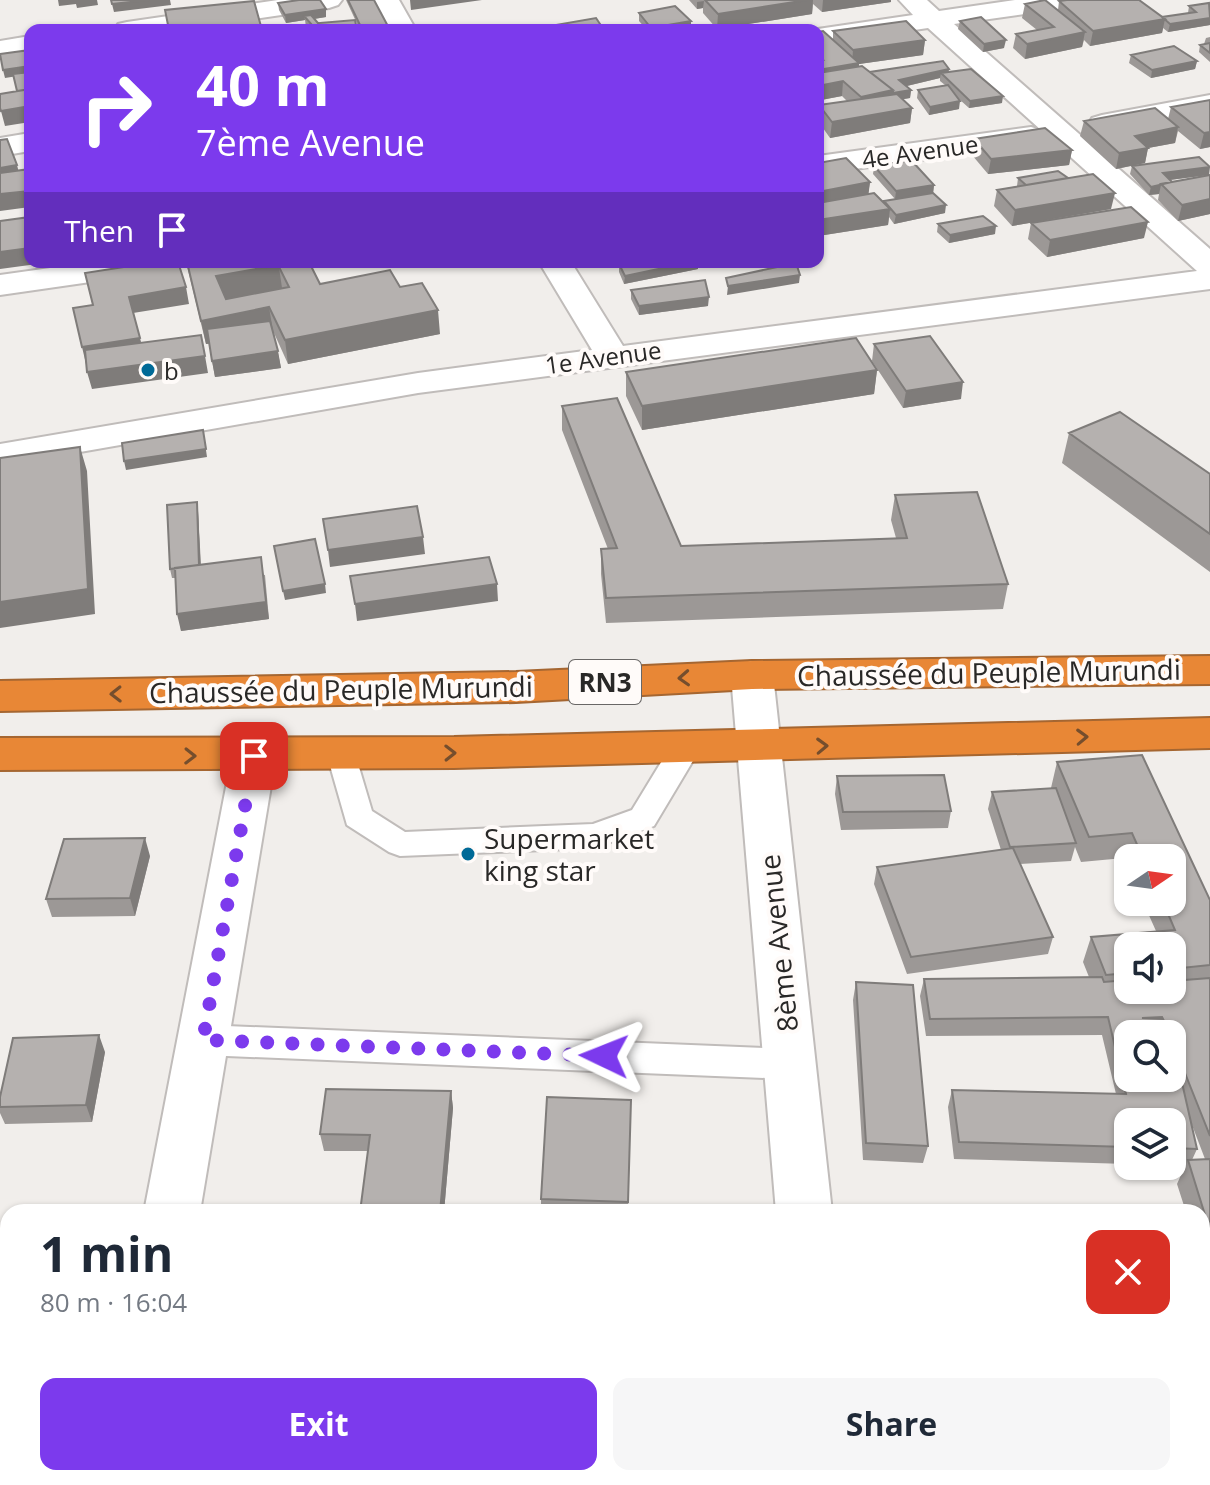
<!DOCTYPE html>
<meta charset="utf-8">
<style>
:root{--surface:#fff;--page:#f6f6f7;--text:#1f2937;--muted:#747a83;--accent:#7c3aed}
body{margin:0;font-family:"Open Sans",sans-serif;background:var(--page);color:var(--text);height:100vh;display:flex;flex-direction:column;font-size:30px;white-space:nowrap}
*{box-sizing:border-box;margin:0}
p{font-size:26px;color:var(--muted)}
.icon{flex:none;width:44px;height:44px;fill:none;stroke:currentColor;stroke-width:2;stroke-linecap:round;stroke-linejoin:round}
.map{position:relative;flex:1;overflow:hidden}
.side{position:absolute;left:0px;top:1204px;width:1210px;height:282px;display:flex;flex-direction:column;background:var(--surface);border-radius:24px 24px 0 0;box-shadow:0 2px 6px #0004}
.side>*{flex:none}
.top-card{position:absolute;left:24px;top:24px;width:800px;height:244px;border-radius:16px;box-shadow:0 2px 6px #0004;background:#7c3aed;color:#fff;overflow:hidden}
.needle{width:52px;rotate:77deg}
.tools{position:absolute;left:1114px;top:844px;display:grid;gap:16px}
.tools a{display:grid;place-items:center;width:72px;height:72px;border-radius:16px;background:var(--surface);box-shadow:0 2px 6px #0004;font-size:40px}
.pin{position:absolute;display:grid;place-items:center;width:68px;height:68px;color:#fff;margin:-34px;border-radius:16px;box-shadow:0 4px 12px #0006}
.me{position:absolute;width:88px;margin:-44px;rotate:272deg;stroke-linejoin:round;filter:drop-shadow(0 0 6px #0008)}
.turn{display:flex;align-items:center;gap:28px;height:168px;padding:0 40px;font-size:36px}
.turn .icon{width:104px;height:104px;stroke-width:2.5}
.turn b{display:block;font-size:56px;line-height:68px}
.then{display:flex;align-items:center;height:76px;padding:0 40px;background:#0003;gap:16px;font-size:30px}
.round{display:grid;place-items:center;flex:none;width:84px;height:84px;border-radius:16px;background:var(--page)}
.summary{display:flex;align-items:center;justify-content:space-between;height:136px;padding:0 40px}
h1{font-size:48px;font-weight:700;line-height:60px}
.primary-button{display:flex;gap:16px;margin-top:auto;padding:16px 40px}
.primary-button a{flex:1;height:92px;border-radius:16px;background:var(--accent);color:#fff;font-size:32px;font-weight:700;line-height:92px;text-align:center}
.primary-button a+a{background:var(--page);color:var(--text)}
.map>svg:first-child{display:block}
</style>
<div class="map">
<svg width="1210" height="1485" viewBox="0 0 1210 1485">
<rect width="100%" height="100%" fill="#f1eeeb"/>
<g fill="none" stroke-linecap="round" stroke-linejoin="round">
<g stroke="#c0bcba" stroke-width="4">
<path id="lane" d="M685 738 696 741 700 749 654 826 606 844 595 848 400 856 389 852 347 825 327 755 331 747 342 744 353 747 372 811 405 832 593 824 632 810 674 741Z
M203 1025 790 1049 803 1053 808 1064 803 1075 790 1079 203 1055 191 1050 185 1040 191 1030Z"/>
</g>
<g stroke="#c0bcba" stroke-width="4">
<path id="street" d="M278 0H342L338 5 329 8 179 30H114L118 24 127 22Z
M373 0H399L416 30H390Z
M899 0H927L939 11 1015 0H1081L1077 5 1068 8 954 24 1210 249V289L418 393 0 466V444L418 373 592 350 539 262H571L623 346 1197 271 1042 131 1045 136 1041 142 1031 145 818 174V156L1031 127 1041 130 928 28 818 44V30H811L913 15Z
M30 36V52L0 57V41Z
M1210 95V111L1102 133 1092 130 1088 124 1092 118 1102 115Z
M30 133V151L0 156V138Z
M93 262H176L171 269 160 272 0 295V275Z
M752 661 767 665 773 675 832 1212H776L731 675 737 665Z
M254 740 270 745 276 756 200 1212H144L232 756 238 745Z
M93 1478H155L154 1485H92Z
M799 1478H861L862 1485H800Z"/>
</g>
<g stroke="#a56631" stroke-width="4">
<path id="highway" d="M1210 656V684L752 689 516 702 0 711V681L516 672 752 661Z
M1210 718V748L454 768 0 770V738L454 737Z"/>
</g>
<use href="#lane" fill="#fff" fill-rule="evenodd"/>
<use href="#street" fill="#fff" fill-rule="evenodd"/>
<use href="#highway" fill="#e88736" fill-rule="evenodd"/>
</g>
<path fill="#9c9896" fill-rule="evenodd" d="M346 0H374L390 30H360Z
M689 0H891V2L822 12 813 4 812 14 717 29 703 13V8L697 9Z
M1059 1 1162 17 1188 13 1189 6 1210 4V25L1168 32 1163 28 1162 33 1090 46 1084 40 1082 47 1025 59 1013 48 1016 34 1037 30 1022 18 1025 4 1058 10Z
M278 3 326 17 314 19 319 24 306 27 305 20 286 23 279 10Z
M639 13 691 29 683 30H647L639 21Z
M960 21 1004 48 983 52 958 29Z
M833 31 925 40 923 55 859 64V67L870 72H948L1002 103 969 108 959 99V109L929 115 917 98 918 90 945 85 940 81V78L907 86 911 90 910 98 903 99 912 108 910 123 830 138 818 121V32L833 39ZM842 96 847 101 821 105V100Z
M1210 37V62L1199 52 1200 45 1204 44 1206 38Z
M1131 55 1197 61 1195 69 1151 78 1129 63Z
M1210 100V147L1200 149 1178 131 1175 143 1148 148 1145 163 1116 169 1080 136 1084 121 1168 119 1171 107Z
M974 139 1072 150 1069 165 988 174 972 155Z
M818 163 870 182 868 194 883 202 895 199 873 174 874 166 934 185 933 193 945 213 894 224 889 217 888 225 818 236Z
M1132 166 1210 175V214L1178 221 1158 200 1159 194 1149 195 1130 174ZM1207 175 1172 182 1170 180Z
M1018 178 1111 209 1012 226 994 206 997 190 1017 186Z
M1031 223 1144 238 1047 257 1028 239Z
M938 224 995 234 949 243 937 232Z
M186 262 284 266 320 284 400 287 440 334 288 364 274 333 281 368 215 377 209 344H206Z
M619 264 698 269 624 284 619 272Z
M631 290 708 306 639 315 631 299Z
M874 344 961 399 903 408 872 361Z
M877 370 874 394 642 430 626 396V372Z
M562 406 681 546 896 538 891 520 895 495 1008 584 1003 609 606 623 601 574V549H608L562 430Z
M1069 433 1210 474V572L1062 463Z
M198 511 201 565 265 575 269 619 181 631 176 578H172L170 569Z
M1142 755 1210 900V1334L1202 1335V1212H1186L1177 1184 1185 1166 1172 1165V1122H1128V1164L954 1159 948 1107 952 1090 1116 1094 1102 1035 926 1036 920 996 924 979 1089 977 1083 962 1091 937 1156 931 1143 902H1172V858H1128V868L1124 858 1081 862 1075 847 1071 861 1020 864 1053 937 1048 954 907 974 874 884 877 867 1001 850 988 809 992 792 1051 788 1057 762ZM1128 946H1172V990H1128ZM1128 1034H1172V1078H1128ZM1192 1125 1205 1159 1192 1160 1197 1149Z
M837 776 951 811 948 828 841 830 835 794Z
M150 856 135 916 52 917 46 899Z
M856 982 928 1146 923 1163 863 1160 853 1000Z
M105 1052 92 1122 5 1124 0 1113V1097Z
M451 1091 453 1108 444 1212H360L368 1151H324L320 1134Z
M631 1100 628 1212H541V1199Z
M397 1478H495V1485H398Z
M500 1478H725L724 1485H501Z"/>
<path fill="#7f7c7a" d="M58 0H97L98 5 77 8 76 4 59 6Z
M149 0H170L171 5 114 12 112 4Z
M410 0H482L411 10Z
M807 0H813L812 14 717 29 718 14Z
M823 0H891V2L822 12Z
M704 1 703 8 697 9V2Z
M326 9V17L307 20 304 16 305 20 286 23 285 15Z
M1210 18V25L1168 32 1170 24Z
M1165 19 1162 33 1090 46 1093 31Z
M691 21V29L683 30H651V28Z
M1085 32 1082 47 1025 59 1027 44Z
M925 40 923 55 859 64 858 78 818 85V70L852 64 853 50Z
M1006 40 1004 48 983 52 984 44Z
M1197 61 1195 69 1151 78 1152 70Z
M30 66V74L5 78 3 70Z
M949 69 948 77 941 73 940 78 898 88 899 80Z
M843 81 842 96 821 100V107L819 105 818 111V86Z
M893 90 892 105 859 113 861 97Z
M911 90 910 98 892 101 893 93Z
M1003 96 1002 103 969 108 970 101Z
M960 101 959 109 929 115 930 107Z
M30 106V122L5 126 1 111Z
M912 108 910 123 830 138 832 122Z
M1178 127 1175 143 1148 148 1145 163 1116 169 1119 153 1135 136Z
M1210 132V147L1200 149 1204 133Z
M1072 150 1069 165 988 174 991 159Z
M17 165 21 181 0 184V168Z
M1210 167 1209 175 1161 181 1163 173Z
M870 182 868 198 818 208V192Z
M934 185 933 194 895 199 896 191Z
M1161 185 1159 194 1149 195 1151 187Z
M30 191V207L0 211V194Z
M1115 193 1111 209 1012 226 1015 210Z
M1210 199V214L1178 221 1182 205Z
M946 205 945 213 894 224 896 215Z
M890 209 888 225 818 236V220Z
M1148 222 1144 238 1047 257 1050 240Z
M996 226 995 234 949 243 950 235Z
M30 248V262H52L0 269V252Z
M692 262H698V269L624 284 625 276Z
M284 264 287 283 279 267 282 288 220 300 216 276Z
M800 275 799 283 727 295 728 286Z
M186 287 189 304 133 313 129 297Z
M709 297 708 306 639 315V306Z
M269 307 273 331 206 344 201 321Z
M438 310 440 334 288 364 285 340Z
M140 338 144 354 86 364 82 347Z
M278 351 281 368 215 377 212 361Z
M205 356 208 373 92 389 87 372Z
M877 370 874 394 642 430V406Z
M963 382 961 399 903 408 906 391Z
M203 430 207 457 126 470 124 461Z
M80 447 87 471 95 614 0 628V602Z
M197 502 198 511 201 574 199 565Z
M423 537 425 554 330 567 328 550Z
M261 557 269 619 181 631 177 614Z
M325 584 326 593 285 600 283 591Z
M497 584 498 601 357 621 355 604Z
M145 838 150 856 135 916 130 898Z
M99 1035 105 1052 92 1122 86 1105Z
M451 1091 453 1108 444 1212H440Z"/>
<path fill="#b5b1af" stroke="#7f7c7a" stroke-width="2" fill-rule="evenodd" d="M111 0H149L112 4Z
M299 0H320L326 9 285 15 278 3Z
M348 0H374L390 30H383L381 28 364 30 360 25Z
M705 0H807L718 14Z
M1045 0 1085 32 1027 44 1016 34 1054 27 1025 4Z
M1067 0H1139L1165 19 1093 31 1059 1Z
M254 1 262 30H169L165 10Z
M1209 3 1210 18 1170 24 1162 17 1196 12 1189 6Z
M675 6 691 21 651 28 639 13Z
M311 15 324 30H292L313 26 304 16Z
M981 17 1006 40 984 44 960 21Z
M596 18 604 30H558L556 25Z
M355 20 357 30H324L319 23Z
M906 21 925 40 853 50 833 31Z
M116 26 117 30H88V29Z
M823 31 859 63 818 70V61L823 60 818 56V32Z
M1210 43V53L1200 45Z
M1174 46 1197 61 1152 70 1131 55Z
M30 50V66L3 70 0 54Z
M943 61 949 69 899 80 911 90 893 93V90L870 72Z
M862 66 893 90 861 97 843 81 818 86V73Z
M971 69 1003 96 970 101 941 73Z
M30 72V89L17 91 13 74Z
M948 85 960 101 930 107 918 90Z
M30 89V106L1 111 0 108V94Z
M897 94 912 108 832 122 819 105Z
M1210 100V132L1204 133 1171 107Z
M1155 108 1178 127 1135 136 1148 148 1119 153 1084 121Z
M26 114H30V130H29Z
M1045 128 1072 150 991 159 974 139Z
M7 139 17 165 0 168V140Z
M1199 157 1210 167 1163 173 1172 182 1151 187 1132 166Z
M846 158 870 182 818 192V163Z
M911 160 934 185 896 191 874 166Z
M30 169V191L0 194V173Z
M1058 171 1068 178 1026 185 1018 178Z
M1093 174 1115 193 1015 210 997 190Z
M1210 175V199L1182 205 1161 184Z
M874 193 890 209 818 220V203Z
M933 193 946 205 896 215 884 201Z
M1131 207 1148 222 1050 240 1031 223Z
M983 216 996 226 950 235 938 224Z
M30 217V248L0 252V221Z
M156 262H178L186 287 129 297 140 338 82 347 73 308 93 305 85 273Z
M187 262H283L284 264 216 276 226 299 289 287 279 267 305 262H309L320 284 390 270 400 287 422 283 438 310 285 340 269 307 201 321Z
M628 262H692L625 276 619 264Z
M796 263 800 275 728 286 726 278Z
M705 280 709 297 639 306 631 290Z
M270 321 278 351 212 361 207 329Z
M201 335 205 356 87 372 85 350Z
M930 336 963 382 906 391 874 344Z
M856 338 877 370 642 406 626 372Z
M617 398 681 546 907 538 895 495 977 492 1008 584 606 598 601 549 617 548 562 406Z
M1120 412 1210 474V534L1069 433Z
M203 430 206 449 124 461 122 443Z
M80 447 88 589 0 602V458Z
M197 502 199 565 170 569 167 505Z
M417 506 423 537 328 550 323 519Z
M315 539 325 584 283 591 274 546Z
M261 557 266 602 177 614 175 568Z
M489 557 497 584 355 604 350 576Z
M1142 755 1210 900V965L1172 969V946H1128V973L1106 975 1091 937 1175 930 1163 902H1172V858H1143L1132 833 1089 837 1057 762Z
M944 775 951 811 843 812 837 776Z
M1056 788 1076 843 1010 847 992 792Z
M145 838 130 898 46 899 64 839Z
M1013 848 1053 937 911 957 877 867Z
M1102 977 1104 982 1128 980V990H1172V981L1210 978V1136L1173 1043 1197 1149 1172 1148V1122H1128V1147L959 1142 952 1090 1126 1094 1108 1017 930 1019 924 979ZM1162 1017 1163 1019 1142 1018ZM1128 1034H1172V1078H1128Z
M856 982 913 985 928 1146 866 1143Z
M99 1035 86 1105 0 1107V1097L13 1038Z
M326 1089 451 1091 440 1212H360L370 1135 320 1134Z
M547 1097 631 1100 628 1202 541 1199Z
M1210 1159V1313H1202V1229L1209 1228 1188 1160Z
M434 1478H493V1485H434Z
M500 1478H685L628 1485H501Z"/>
<defs><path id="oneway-chevron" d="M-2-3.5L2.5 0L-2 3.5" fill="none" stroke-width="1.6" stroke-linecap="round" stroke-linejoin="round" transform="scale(2)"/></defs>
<g stroke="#754e2d">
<use href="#oneway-chevron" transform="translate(684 678) rotate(177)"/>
<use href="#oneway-chevron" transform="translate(116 694) rotate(179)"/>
<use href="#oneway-chevron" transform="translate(1082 737) rotate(-2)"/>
<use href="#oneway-chevron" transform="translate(822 746) rotate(-2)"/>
<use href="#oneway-chevron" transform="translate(450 753) rotate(-1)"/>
<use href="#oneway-chevron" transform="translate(190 756) rotate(1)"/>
</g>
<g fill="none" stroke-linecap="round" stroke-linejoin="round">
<path stroke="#7c3aed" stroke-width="14" stroke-dasharray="0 25.2" d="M254 756 203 1040 604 1056"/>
</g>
<g fill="#006a97" stroke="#fffbf9" stroke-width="3">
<circle cx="148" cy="370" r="8"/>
<circle cx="468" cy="854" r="8"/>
</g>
<g text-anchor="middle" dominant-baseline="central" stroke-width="8" stroke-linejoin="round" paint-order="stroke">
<g font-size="24" fill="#292827" stroke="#fffbf9">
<text transform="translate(920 151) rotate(-8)">4e Avenue</text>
<text transform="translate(603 357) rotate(-8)">1e Avenue</text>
</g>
<g font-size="24" fill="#292827" stroke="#fffbf9" text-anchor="start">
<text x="164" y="370">b</text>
</g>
<rect fill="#fffbf9" stroke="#696766" stroke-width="2" x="569" y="660" width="72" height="44" rx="6"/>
<g font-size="26" font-weight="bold" fill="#292827">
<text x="605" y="682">RN3</text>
</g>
<g font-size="28" fill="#292827" stroke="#fffbf9">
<text transform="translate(989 672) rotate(-1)">Chaussée du Peuple Murundi</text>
<text transform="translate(341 689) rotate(-1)">Chaussée du Peuple Murundi</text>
<text transform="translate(778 943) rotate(-96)">8ème Avenue</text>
</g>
<g font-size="28" fill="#292827" stroke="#fffbf9" text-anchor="start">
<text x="484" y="838">Supermarket<tspan x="484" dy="32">king star</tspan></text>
</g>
</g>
</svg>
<div class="tools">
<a><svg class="needle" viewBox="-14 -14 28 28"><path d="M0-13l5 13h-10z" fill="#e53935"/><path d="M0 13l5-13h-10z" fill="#747a83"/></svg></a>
<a><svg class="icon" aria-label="sound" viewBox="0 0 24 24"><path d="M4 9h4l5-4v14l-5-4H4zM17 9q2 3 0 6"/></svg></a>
<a><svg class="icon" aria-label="search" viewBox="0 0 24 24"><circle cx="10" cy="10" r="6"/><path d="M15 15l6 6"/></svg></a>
<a><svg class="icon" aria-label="layers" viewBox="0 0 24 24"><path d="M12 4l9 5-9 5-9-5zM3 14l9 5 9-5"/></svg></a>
</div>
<div class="pin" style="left:254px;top:756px;background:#d93025"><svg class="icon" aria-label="arrive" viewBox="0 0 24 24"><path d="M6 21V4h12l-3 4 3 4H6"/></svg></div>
<svg class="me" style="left:604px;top:1056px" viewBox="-20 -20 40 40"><path d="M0-17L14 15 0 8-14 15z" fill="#7c3aed" stroke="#fff" stroke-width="4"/></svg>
<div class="top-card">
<div class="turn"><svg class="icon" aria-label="right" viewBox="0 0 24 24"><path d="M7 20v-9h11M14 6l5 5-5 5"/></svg><div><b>40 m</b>7ème Avenue</div></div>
<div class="then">Then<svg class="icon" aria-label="arrive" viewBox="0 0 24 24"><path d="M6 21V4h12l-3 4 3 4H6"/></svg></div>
</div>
<section class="side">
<div class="summary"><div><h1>1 min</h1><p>80 m · 16:04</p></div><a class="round" style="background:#d93025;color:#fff"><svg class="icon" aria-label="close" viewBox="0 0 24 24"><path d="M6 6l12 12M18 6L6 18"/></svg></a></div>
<div class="primary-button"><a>Exit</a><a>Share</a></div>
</section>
</div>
